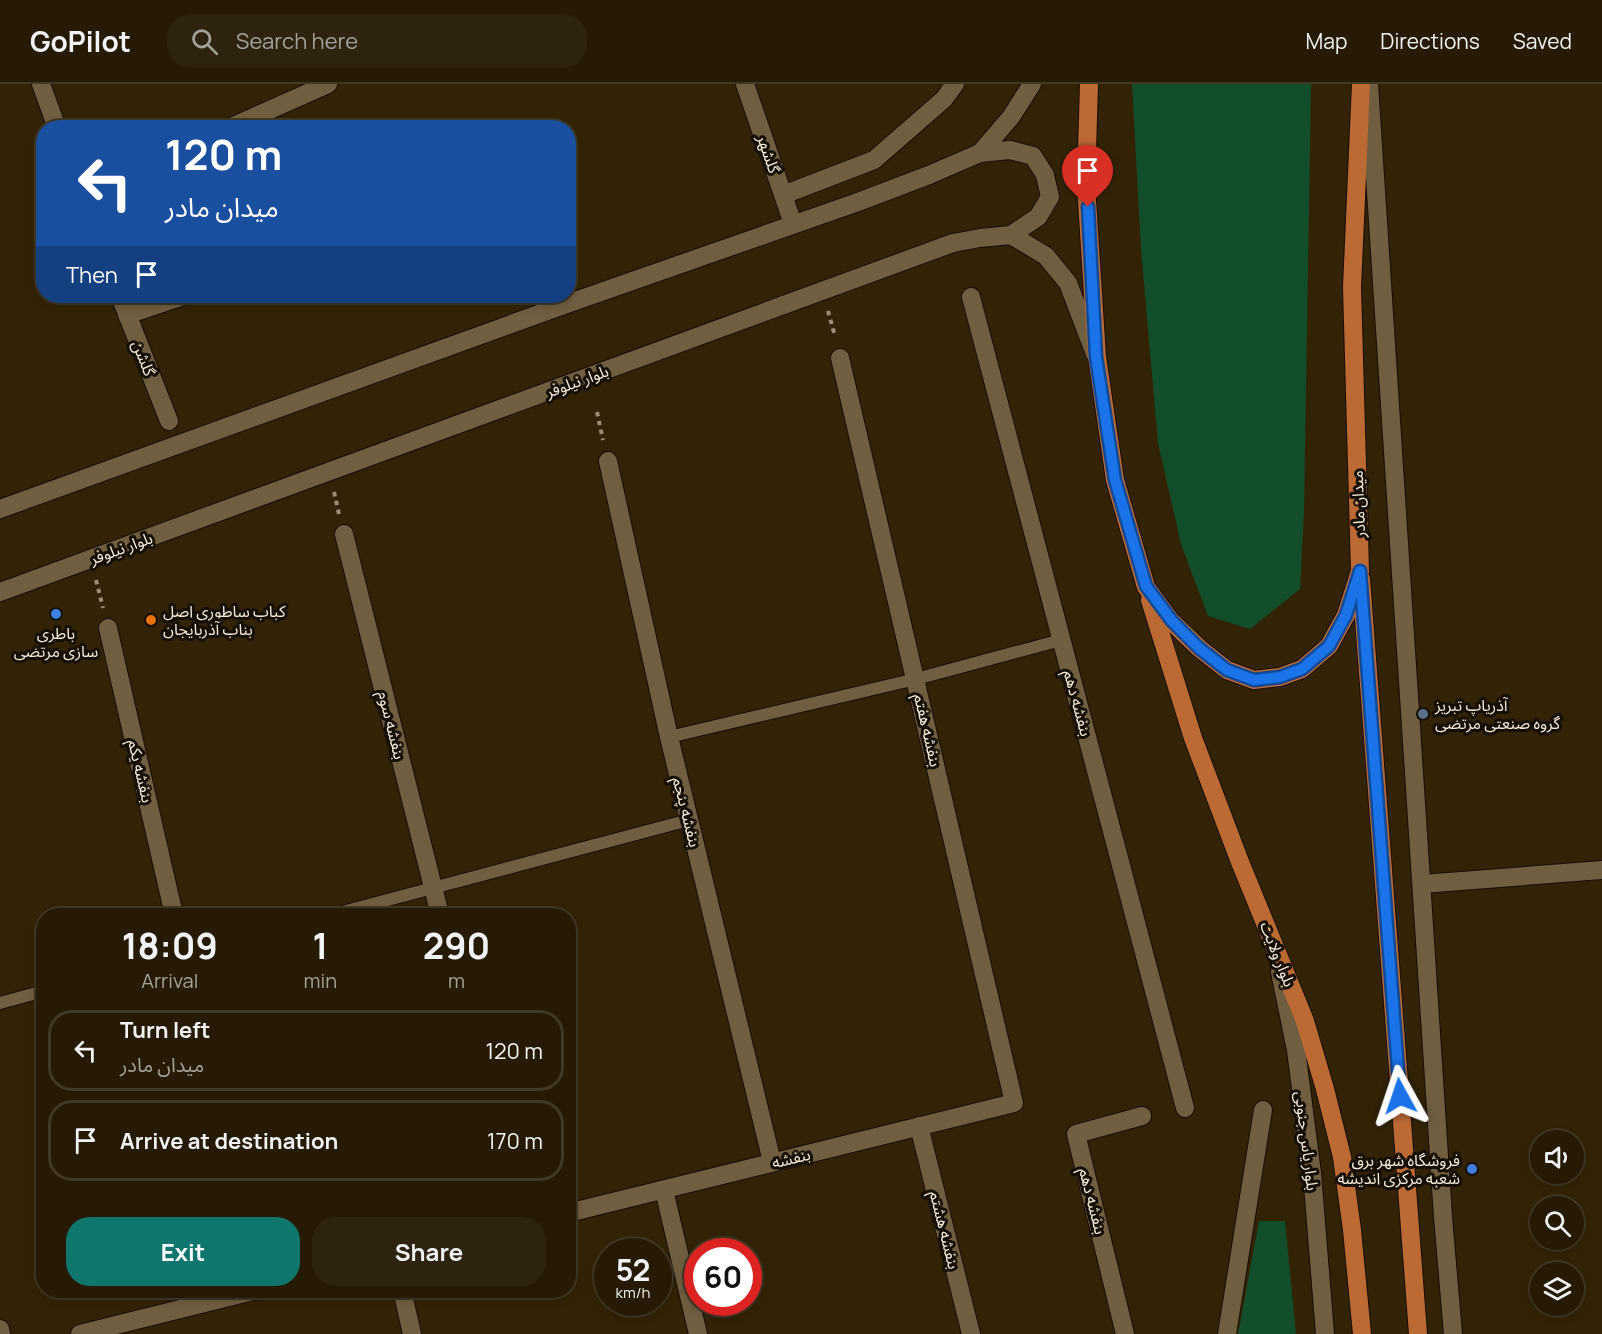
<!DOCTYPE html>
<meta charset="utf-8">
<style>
:root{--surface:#261a04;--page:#2e230e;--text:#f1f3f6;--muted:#a4a19a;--line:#423826;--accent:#0f766e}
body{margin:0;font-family:Manrope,"Noto Sans Arabic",sans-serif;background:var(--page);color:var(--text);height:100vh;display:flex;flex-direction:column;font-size:22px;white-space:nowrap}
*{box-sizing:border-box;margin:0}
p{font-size:20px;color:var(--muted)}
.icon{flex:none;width:33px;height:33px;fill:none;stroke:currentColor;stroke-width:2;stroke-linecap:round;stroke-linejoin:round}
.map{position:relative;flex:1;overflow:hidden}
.drawer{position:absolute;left:36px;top:824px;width:540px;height:390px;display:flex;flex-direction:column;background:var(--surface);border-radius:24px;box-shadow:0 3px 9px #0003,0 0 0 2px var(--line)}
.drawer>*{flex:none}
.banner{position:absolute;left:36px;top:36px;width:540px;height:183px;border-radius:24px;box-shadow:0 3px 9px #0003,0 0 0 2px var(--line);background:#1a4fa0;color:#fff;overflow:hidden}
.buttons{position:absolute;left:1530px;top:1046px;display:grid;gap:12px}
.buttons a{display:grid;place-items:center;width:54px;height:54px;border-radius:50%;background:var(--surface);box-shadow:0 3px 9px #0003,0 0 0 2px var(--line);font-size:30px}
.speed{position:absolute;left:594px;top:1154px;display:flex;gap:12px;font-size:30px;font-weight:700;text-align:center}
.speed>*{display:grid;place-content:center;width:78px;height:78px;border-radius:50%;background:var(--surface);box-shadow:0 3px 9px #0003,0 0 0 2px var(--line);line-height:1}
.speed small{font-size:15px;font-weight:400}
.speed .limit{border:9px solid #d22;background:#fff;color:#111}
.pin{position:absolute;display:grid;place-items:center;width:51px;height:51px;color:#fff;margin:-62px -26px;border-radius:50% 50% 50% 0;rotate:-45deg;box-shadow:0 0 6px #0007}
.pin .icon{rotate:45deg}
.me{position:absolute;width:66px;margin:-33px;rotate:355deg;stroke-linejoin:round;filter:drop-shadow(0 0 4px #0008)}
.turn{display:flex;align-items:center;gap:21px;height:126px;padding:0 30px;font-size:27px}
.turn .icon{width:78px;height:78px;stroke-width:2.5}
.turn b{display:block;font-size:42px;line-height:51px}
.then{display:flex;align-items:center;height:57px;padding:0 30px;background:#0003;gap:12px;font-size:22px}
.eta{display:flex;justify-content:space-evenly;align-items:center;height:102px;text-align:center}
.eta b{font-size:36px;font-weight:700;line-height:42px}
.action{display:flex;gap:12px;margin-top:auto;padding:12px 30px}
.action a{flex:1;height:69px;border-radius:24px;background:var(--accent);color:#fff;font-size:24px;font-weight:700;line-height:69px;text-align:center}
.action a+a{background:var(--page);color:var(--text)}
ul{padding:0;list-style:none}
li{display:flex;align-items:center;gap:18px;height:81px;margin:0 12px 9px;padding:0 18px;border:3px solid var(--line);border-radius:24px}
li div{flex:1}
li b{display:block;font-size:22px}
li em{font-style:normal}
header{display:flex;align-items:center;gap:36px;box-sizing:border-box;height:84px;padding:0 30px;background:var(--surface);border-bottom:2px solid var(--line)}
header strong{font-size:28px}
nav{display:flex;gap:33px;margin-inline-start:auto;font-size:21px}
.search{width:420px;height:54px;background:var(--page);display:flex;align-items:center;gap:15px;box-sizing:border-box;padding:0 21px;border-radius:24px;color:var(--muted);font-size:22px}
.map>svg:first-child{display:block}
</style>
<header>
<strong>GoPilot</strong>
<div class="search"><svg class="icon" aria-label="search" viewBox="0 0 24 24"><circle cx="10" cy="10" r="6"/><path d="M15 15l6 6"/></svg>Search here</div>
<nav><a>Map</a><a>Directions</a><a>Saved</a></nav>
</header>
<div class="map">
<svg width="1602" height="1250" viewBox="0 0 1602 1250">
<rect width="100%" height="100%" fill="#332306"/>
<path fill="#134e2b" d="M1132 0H1311L1304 427 1300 505 1250 545 1208 532 1181 460 1158 359 1141 165Z
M1259 1137H1285L1296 1250H1238Z"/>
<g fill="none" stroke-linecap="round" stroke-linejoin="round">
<g stroke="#180c00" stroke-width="14">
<path id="service" d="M669 653 916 595 1061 556
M331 831 689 736
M0 919 44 907"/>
</g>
<g stroke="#180c00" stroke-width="20">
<path id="minor" d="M41 0 57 44
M745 0 793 140
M229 44 328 0
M783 111 874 76 944 15 955 0
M120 212 169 337
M971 213 1185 1024
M127 231 183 212
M608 377 669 653 772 1078
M344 450 440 831
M108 544 174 831
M1422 800 1602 786
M919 1042 971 1250
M664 1106 698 1250
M568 1129 1014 1019 840 274
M402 1206 412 1250
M80 1250 257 1206
M1125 1250 1076 1050 1142 1032
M1227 1250 1263 1026"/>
</g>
<g stroke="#180c00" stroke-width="20">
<path id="tertiary" d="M1369 0 1443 1133 1453 1250
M1280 888 1296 966 1312 1089 1325 1250
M0 1245 1 1250"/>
</g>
<g stroke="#180c00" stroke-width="20">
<path id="secondary" d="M980 69 1010 66 1033 72 1045 91 1050 113 1038 133 1011 151
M0 425 561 222 858 118 929 91 980 69 1011 33 1032 0
M0 508 953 159 980 154 1011 151 1046 172 1068 199 1095 270"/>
</g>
<g stroke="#180c00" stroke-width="20">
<path id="primary" d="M1089 0 1086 101 1097 273 1115 396 1146 503 1171 537 1199 564 1227 586 1254 596 1280 593 1302 585 1329 562 1346 531 1360 487 1352 203 1361 0
M1361 495 1418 1250
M1150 516 1193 654 1240 778 1305 937 1325 1005 1342 1073 1352 1146 1362 1250"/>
</g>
<path stroke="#9b8e78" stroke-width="4" stroke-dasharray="4.5 4.5" stroke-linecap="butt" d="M828 227 835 252
M597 328 603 356
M334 408 339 430
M96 496 103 524"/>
<use href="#service" stroke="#705e41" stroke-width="12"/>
<use href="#minor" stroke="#705e41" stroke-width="18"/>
<use href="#tertiary" stroke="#705e41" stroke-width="18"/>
<use href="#secondary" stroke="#705e41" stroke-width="18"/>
<use href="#primary" stroke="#bc6a34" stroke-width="18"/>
</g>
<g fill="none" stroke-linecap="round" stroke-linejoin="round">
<g stroke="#114b97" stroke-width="15">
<path id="route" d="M1088 123 1096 273 1115 396 1146 502 1172 537 1199 564 1227 586 1254 596 1280 593 1302 585 1329 562 1346 531 1360 487 1400 1012"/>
</g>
<use href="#route" stroke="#1a73e8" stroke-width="10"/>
</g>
<g fill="#3f7fe0" stroke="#150e04" stroke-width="2">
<circle cx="56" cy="530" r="6"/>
<circle cx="1472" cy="1085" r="6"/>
</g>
<circle fill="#e8710a" stroke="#150e04" stroke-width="2" cx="151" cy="536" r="6"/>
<circle fill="#5c6f8a" stroke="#150e04" stroke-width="2" cx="1423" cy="630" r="6"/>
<g text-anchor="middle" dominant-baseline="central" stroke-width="6" stroke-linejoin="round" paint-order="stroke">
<g font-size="16" fill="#f5eada" stroke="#150e04">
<text transform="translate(769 70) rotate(71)">گلشهر</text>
<text transform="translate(144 274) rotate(68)">گلشن</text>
<text transform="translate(577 297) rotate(-20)">بلوار نیلوفر</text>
<text transform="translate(1358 420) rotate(-92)">میدان مادر</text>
<text transform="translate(121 464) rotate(-20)">بلوار نیلوفر</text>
<text transform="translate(1078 619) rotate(75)">بنفشه دهم</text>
<text transform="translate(392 641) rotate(76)">بنفشه سوم</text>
<text transform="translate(928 646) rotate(77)">بنفشه هفتم</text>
<text transform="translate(141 687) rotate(77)">بنفشه یکم</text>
<text transform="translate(687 728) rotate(76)">بنفشه پنجم</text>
<text transform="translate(1278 870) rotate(68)">بلوار ولایت</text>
<text transform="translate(1307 1057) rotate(83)">بلوار یاس جنوبی</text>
<text transform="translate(791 1074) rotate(-14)">بنفشه</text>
<text transform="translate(1093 1117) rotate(76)">بنفشه دهم</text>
<text transform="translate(945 1146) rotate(76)">بنفشه هشتم</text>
</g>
<g font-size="16" fill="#f5eada" stroke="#150e04" text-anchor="start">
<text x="163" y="527">کباب ساطوری اصل<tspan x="163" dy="18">بناب آذربایجان</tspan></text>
<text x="56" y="549" text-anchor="middle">باطری<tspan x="56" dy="18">سازی مرتضی</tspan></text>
<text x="1435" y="621">آذریاپ تبریز<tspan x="1435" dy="18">گروه صنعتی مرتضی</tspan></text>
<text x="1460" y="1076" text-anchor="end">فروشگاه شهر برق<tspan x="1460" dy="18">شعبه مرکزی اندیشه</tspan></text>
</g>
</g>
</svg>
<div class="buttons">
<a><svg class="icon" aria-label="sound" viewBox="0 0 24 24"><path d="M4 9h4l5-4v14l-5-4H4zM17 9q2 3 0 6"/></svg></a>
<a><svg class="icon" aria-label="search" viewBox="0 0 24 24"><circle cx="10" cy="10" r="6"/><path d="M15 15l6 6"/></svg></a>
<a><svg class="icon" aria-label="layers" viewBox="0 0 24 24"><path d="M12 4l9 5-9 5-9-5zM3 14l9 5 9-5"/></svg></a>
</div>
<div class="speed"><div>52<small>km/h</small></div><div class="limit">60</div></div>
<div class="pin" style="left:1088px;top:123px;background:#d93025"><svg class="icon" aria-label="arrive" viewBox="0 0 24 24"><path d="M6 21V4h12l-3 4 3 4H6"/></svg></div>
<svg class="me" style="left:1400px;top:1012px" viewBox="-20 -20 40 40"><path d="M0-17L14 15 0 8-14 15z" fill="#1a73e8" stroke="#fff" stroke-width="4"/></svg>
<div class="banner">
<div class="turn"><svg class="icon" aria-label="left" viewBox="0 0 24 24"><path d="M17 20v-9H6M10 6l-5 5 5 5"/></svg><div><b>120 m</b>میدان مادر</div></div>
<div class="then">Then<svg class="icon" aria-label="arrive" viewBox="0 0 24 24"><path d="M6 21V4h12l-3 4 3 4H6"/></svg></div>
</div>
<section class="drawer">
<div class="eta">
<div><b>18:09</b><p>Arrival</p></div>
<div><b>1</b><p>min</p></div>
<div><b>290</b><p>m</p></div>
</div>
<ul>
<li><svg class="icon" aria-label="left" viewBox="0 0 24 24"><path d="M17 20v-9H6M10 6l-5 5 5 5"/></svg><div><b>Turn left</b><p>میدان مادر</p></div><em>120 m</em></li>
<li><svg class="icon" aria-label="arrive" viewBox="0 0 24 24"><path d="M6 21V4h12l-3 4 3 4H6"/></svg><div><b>Arrive at destination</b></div><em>170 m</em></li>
</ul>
<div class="action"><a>Exit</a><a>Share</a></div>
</section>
</div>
